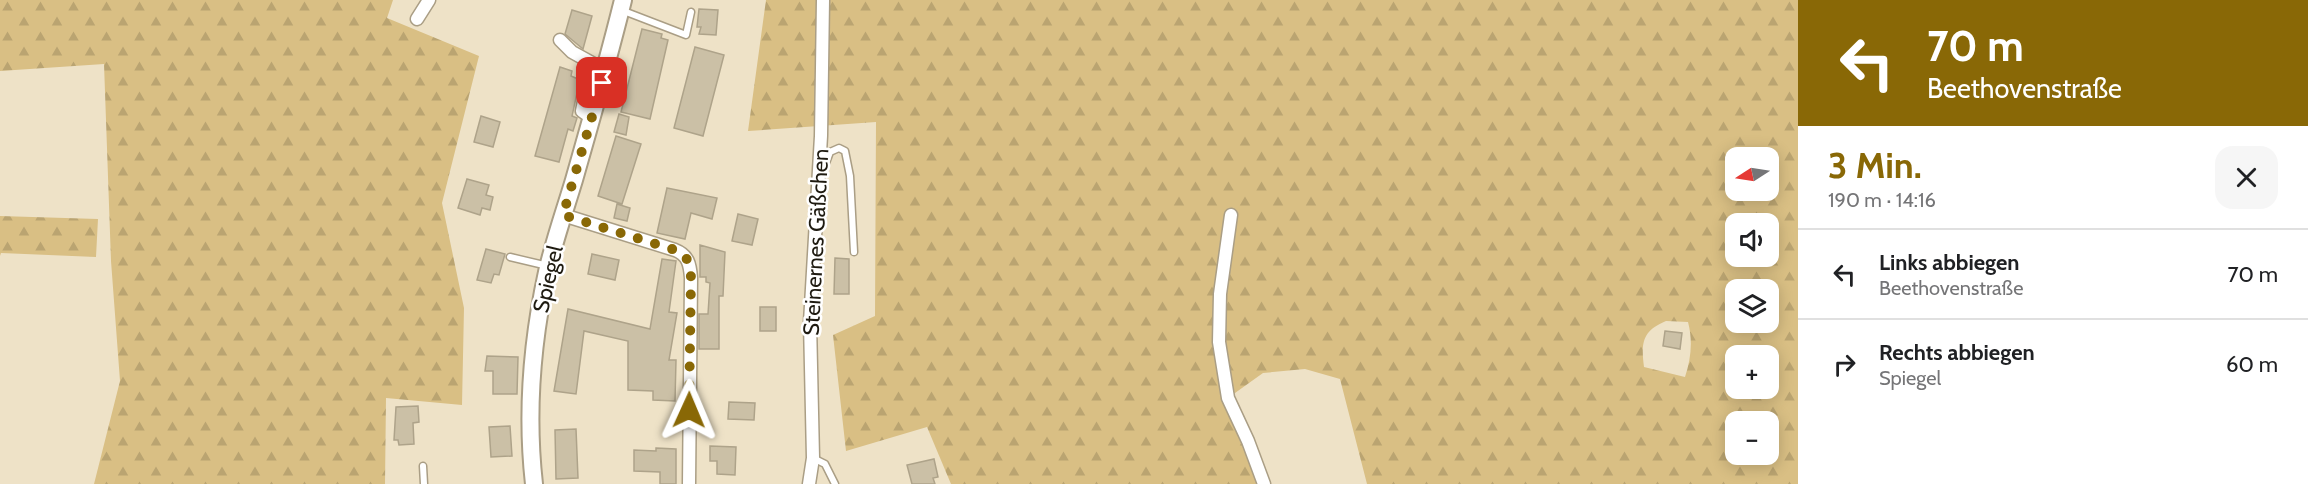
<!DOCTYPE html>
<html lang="de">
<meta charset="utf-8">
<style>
:root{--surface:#fff;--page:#f6f6f6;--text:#202124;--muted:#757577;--line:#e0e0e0;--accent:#896806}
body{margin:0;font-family:Cabin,sans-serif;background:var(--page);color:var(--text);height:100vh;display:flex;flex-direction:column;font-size:22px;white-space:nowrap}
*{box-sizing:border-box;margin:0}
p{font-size:20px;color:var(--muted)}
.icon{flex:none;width:33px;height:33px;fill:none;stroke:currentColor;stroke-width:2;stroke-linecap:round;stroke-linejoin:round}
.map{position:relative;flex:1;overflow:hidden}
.side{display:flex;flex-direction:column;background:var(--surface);width:510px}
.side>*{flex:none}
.hud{background:#896806;color:#fff;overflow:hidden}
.needle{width:39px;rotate:258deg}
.buttons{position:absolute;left:1725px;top:147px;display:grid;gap:12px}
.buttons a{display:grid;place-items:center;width:54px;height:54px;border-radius:12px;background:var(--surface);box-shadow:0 3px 15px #0003;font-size:30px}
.pin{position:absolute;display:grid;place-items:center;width:51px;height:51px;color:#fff;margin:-26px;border-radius:12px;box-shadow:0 3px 9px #0006}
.me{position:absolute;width:66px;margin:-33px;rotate:1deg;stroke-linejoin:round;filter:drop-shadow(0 0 4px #0008)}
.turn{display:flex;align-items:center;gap:21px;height:126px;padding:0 30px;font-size:27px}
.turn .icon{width:78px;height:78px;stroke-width:2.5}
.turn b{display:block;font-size:42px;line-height:51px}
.round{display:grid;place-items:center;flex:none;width:63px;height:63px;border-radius:18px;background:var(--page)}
.head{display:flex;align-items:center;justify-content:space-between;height:102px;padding:0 30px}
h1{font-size:36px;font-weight:700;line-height:45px;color:var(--accent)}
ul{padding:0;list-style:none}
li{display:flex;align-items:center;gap:18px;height:90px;padding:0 30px;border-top:2px solid var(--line)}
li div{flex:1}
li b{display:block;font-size:22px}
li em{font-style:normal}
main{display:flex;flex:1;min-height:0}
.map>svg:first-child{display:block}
</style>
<main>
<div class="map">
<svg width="1798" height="484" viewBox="0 0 1798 484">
<defs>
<pattern id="forest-firs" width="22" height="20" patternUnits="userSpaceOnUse" patternTransform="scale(1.5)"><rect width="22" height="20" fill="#d9bf84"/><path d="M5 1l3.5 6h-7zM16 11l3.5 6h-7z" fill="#baa471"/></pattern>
</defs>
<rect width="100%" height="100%" fill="#eee2c7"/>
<path fill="url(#forest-firs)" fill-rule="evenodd" d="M0 0H393L387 18 479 56 442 203 464 308 462 405 386 398 385 484H94L120 381 111 261 104 64 0 71Z
M766 0H1798V484H1367L1340 379 1305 369 1263 373 1228 398 1264 484H951L927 427 846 451 833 335 875 316 876 122 748 131ZM1736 158H1768V190H1736ZM1736 224H1768V256H1736ZM1736 290H1768V322H1736ZM1666 321 1688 322C1693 341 1691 359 1685 377L1644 367C1641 343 1642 331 1666 321ZM1736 356H1768V388H1736ZM1736 422H1768V454H1736Z
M0 216 98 219 96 257 1 253 0 256Z"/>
<path fill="#cbc0a6" stroke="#aea38a" stroke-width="1.5" d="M699 9 718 10 716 35 699 34 701 27H697Z
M572 10 592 16 583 49 565 34Z
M642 29 662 34 661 38 668 40 650 119 621 112Z
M695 47 724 55 703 136 674 128Z
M560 67 572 71 571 76 578 79 577 83 579 84 572 116 577 118 573 131 568 129 559 162 535 156Z
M619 114 629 117 626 135 614 132Z
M481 116 500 122 493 147 474 142Z
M616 136 641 144 622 204 598 196Z
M467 179 489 185 486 195 493 197 490 210 482 208 480 215 458 208Z
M667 188 717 198 712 219 691 213 685 239 657 233Z
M617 204 630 208 627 221 614 218Z
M738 214 758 219 752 245 732 241Z
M700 245 725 252 723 296H719V349H699V314H708L710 283 706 282V277H700Z
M486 249 505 254 499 275 494 274 491 283 477 280Z
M592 254 619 260 615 280 588 274Z
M835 258 849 259V294H834Z
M662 259 676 261 669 312 677 313 669 360H676L675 401 653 400V391L628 390V341L584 331 576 394 554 391 568 309 650 329Z
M760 307H776V331H760Z
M1665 331 1682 333 1680 349 1663 346Z
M487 356 518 357 517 394H493V371H485Z
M729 402 755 403 754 420 728 419Z
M418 406 419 422 413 423 414 444 399 445 398 440H394L396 407Z
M510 426 512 456 491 457 489 427Z
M576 429 578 478 556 479 555 430Z
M710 446 736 447 735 475 717 474V461H710Z
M656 448 676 449V484H660V472L634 471V450L656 451Z
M934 459 938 477 933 478 935 484H912L907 465Z"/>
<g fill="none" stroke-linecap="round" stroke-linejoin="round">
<g stroke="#aa9e85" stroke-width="9">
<path id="lane" d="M621 10 686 35 691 12
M823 171 830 152 839 148 845 151 850 176 854 252
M510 257 548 266
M813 458 825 464 835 484
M423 466 424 484"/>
</g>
<g stroke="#aa9e85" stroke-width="15">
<path id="street" d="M417 19 429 0
M560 40 572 52 592 63 582 111 592 118
M563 215 675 250C688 255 690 264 691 278L689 484
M1231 215 1220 294 1219 342 1228 398 1248 441 1264 484
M809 484 813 458 810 322 821 136 823 0"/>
</g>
<g stroke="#aa9e85" stroke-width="20">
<path id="secondary" d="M534 484C526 413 532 341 547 272 554 241 565 210 574 180 591 120 608 61 623 0"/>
</g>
<use href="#lane" stroke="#fff" stroke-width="6"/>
<use href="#street" stroke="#fff" stroke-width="12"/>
<use href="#secondary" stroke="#fff" stroke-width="16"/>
</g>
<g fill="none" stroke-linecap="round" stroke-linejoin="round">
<path stroke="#896806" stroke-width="10" stroke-dasharray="0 18" d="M602 83 563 215 675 250C688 255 690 264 691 278L689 410"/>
</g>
<g text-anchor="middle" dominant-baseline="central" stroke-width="5" stroke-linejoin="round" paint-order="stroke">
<g font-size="22" fill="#1e1a10" stroke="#fff">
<text transform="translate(816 242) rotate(-87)">Steinernes Gäßchen</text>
<text transform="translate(548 279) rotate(-77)">Spiegel</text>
</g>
</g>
</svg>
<div class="buttons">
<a><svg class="needle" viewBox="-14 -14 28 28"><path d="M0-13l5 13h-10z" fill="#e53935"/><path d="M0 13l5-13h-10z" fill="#757577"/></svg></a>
<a><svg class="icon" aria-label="sound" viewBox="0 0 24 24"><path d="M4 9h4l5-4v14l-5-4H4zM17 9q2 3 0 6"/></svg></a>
<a><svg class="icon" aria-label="layers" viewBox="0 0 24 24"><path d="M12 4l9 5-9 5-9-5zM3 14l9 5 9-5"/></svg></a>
<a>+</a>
<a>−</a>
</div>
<div class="pin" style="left:602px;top:83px;background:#d93025"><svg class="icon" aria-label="arrive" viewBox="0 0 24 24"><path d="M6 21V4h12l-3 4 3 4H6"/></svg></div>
<svg class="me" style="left:689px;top:410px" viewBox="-20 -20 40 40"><path d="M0-17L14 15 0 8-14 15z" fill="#896806" stroke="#fff" stroke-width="4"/></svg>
</div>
<section class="side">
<div class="hud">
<div class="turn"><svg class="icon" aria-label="left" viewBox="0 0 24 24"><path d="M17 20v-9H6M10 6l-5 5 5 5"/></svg><div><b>70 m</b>Beethovenstraße</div></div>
</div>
<div class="head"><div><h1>3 Min.</h1><p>190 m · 14:16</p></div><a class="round"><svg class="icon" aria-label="close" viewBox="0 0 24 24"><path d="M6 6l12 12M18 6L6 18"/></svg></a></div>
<ul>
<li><svg class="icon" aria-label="left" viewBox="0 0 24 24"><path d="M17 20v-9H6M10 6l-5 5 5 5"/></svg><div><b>Links abbiegen</b><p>Beethovenstraße</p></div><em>70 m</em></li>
<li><svg class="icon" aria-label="right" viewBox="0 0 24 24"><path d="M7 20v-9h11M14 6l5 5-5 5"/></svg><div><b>Rechts abbiegen</b><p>Spiegel</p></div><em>60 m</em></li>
</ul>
</section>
</main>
